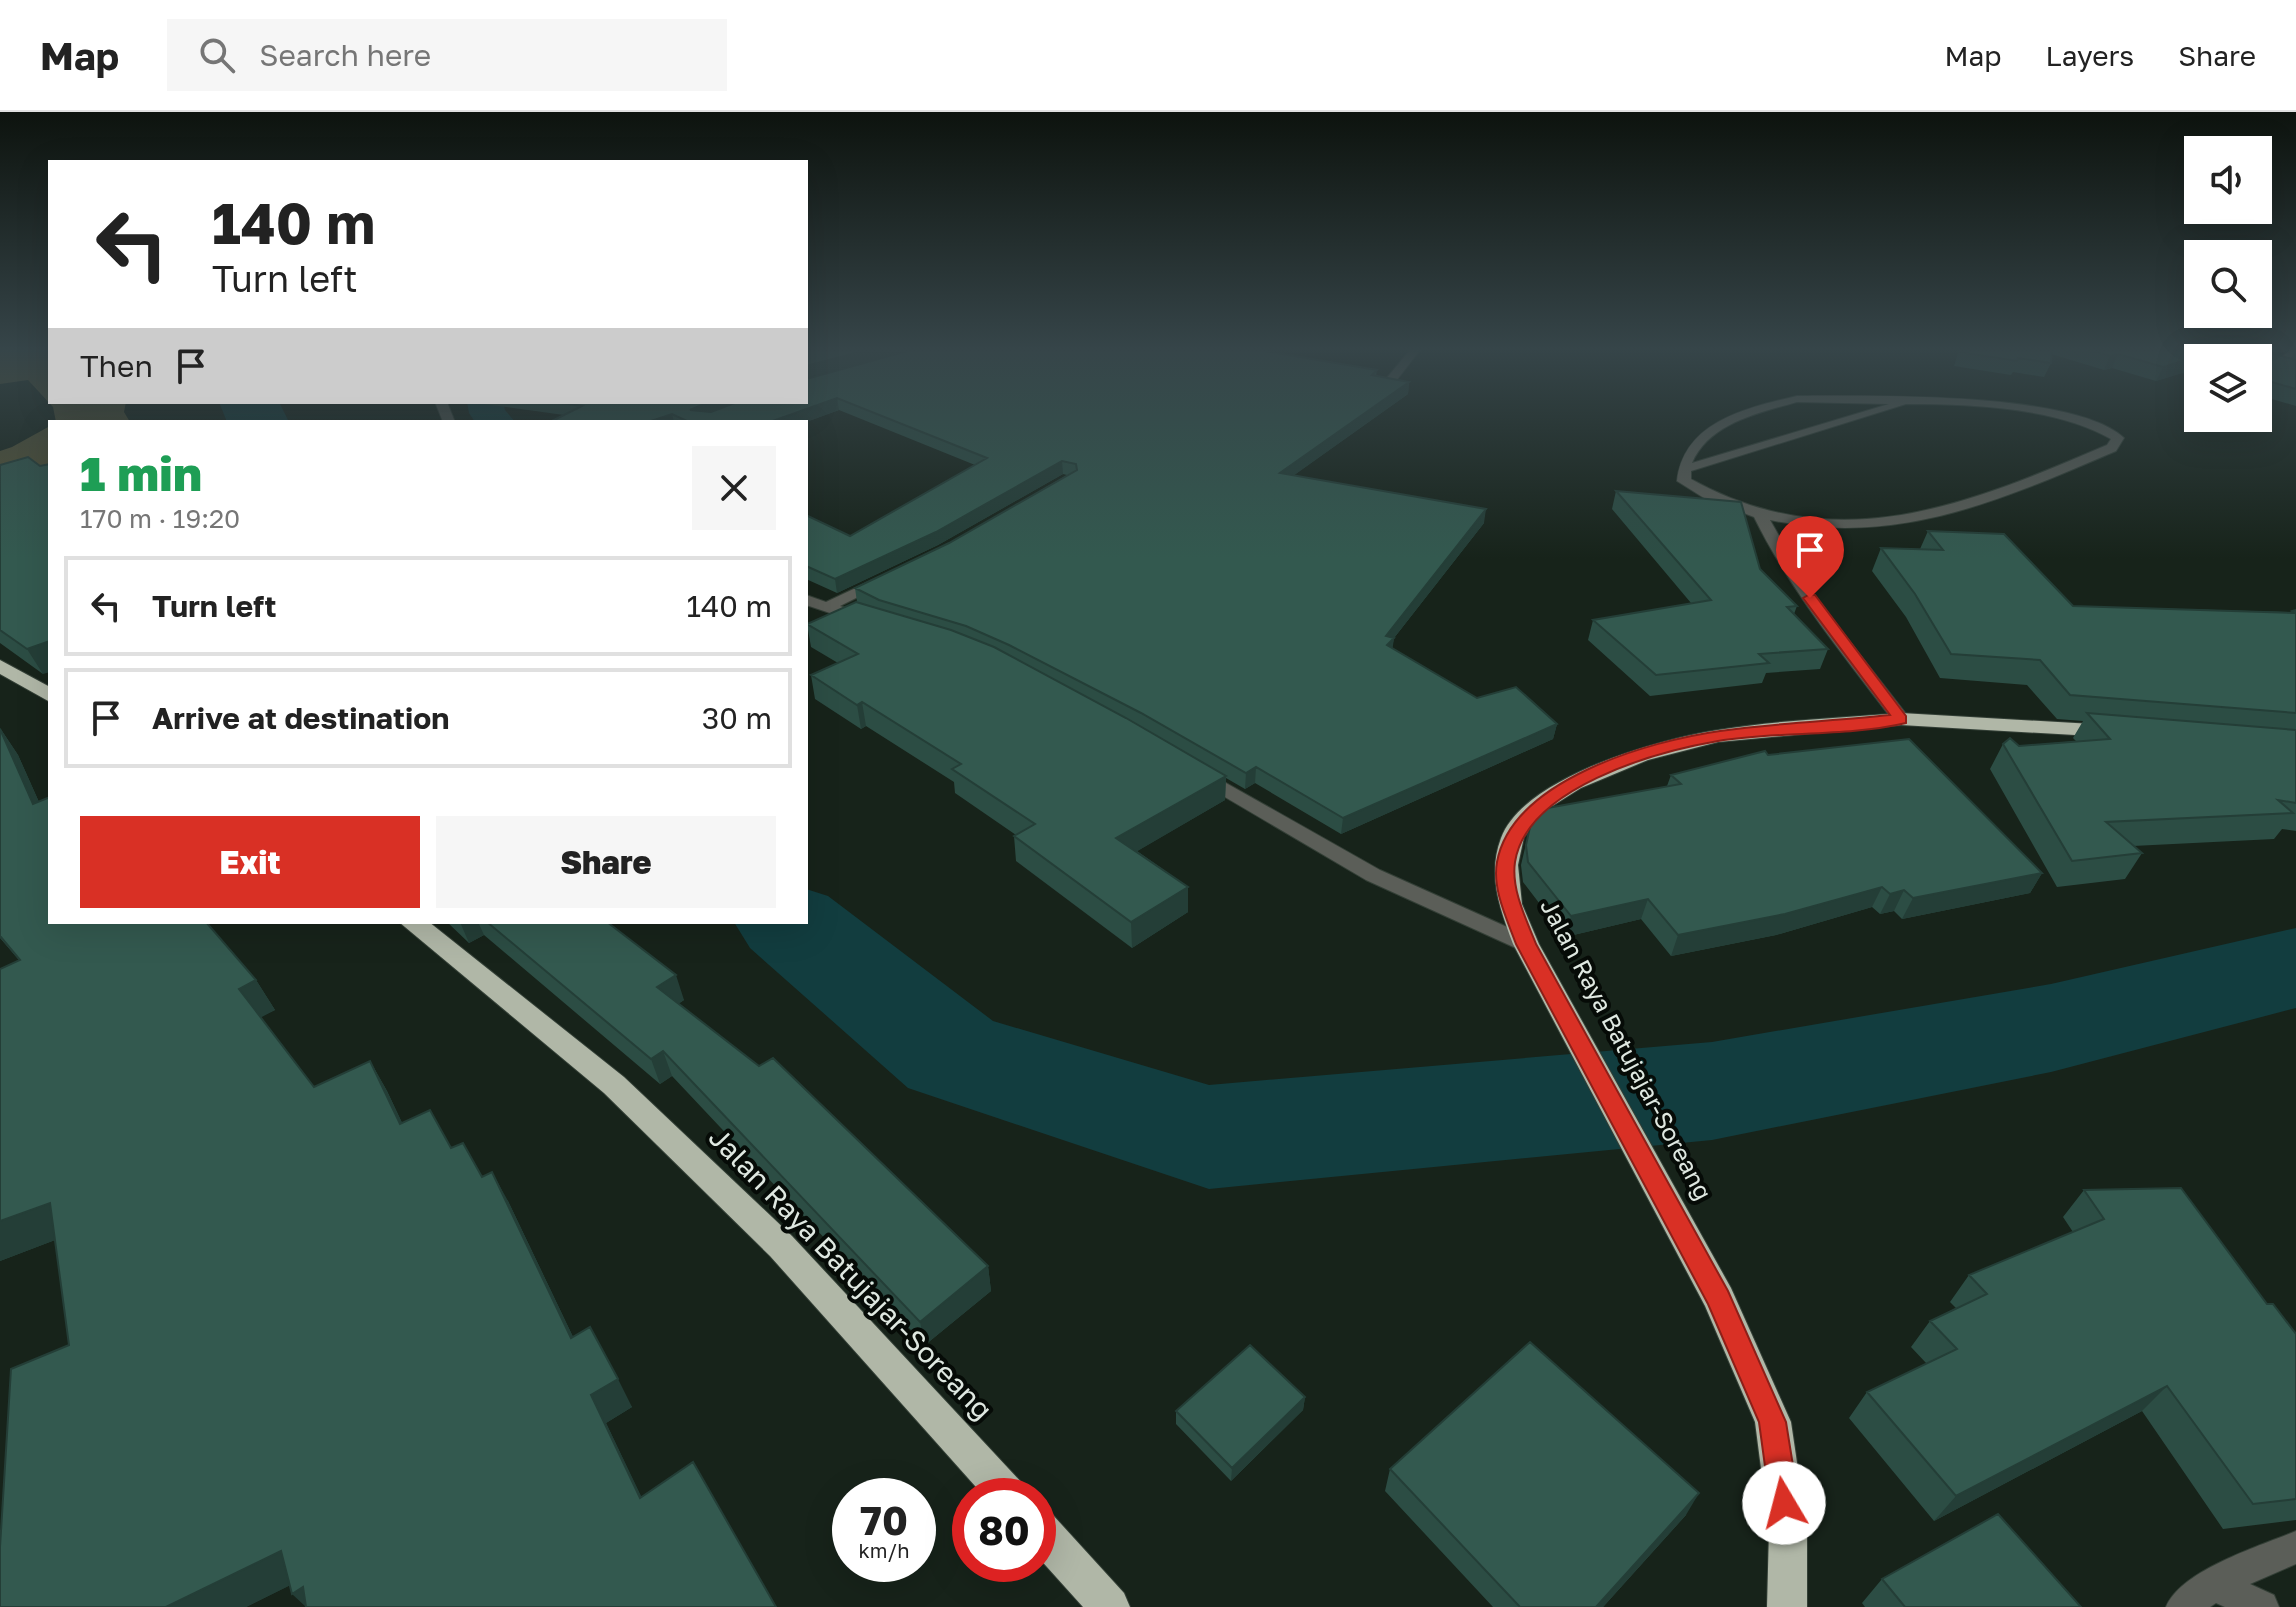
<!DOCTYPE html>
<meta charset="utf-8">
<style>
:root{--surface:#fff;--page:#f6f6f6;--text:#222;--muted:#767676;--line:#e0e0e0;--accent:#d93025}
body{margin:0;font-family:"Golos Text",sans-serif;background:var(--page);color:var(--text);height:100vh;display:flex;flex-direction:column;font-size:30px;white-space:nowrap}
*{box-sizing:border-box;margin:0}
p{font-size:26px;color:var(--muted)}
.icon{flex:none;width:44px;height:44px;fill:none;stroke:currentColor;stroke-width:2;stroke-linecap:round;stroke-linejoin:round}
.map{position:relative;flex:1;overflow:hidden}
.panel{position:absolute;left:48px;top:308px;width:760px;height:504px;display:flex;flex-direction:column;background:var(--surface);border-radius:0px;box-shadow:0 8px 32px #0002}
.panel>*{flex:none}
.top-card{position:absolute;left:48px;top:48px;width:760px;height:244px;border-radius:0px;box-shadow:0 8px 32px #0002;background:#fff;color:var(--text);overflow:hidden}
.buttons{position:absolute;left:2184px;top:24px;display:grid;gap:16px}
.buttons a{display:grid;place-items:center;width:88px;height:88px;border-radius:0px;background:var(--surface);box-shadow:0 8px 32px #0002;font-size:40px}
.speed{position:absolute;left:832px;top:1366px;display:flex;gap:16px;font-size:40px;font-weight:700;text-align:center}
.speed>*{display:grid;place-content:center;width:104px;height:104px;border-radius:50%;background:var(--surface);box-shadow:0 8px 32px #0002;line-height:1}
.speed small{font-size:20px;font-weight:400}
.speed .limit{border:12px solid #d22;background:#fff;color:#111}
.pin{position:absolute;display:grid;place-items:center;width:68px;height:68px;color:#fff;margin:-82px -34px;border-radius:50% 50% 50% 0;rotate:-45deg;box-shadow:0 0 8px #0007}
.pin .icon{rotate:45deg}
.me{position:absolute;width:88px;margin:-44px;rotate:352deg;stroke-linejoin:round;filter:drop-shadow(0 0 6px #0008)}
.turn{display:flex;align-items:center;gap:28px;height:168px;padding:0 32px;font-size:36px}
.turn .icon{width:104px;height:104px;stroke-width:2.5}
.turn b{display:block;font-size:56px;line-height:68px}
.then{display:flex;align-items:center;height:76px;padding:0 32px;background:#0003;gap:16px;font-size:30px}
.round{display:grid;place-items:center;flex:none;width:84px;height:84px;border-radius:0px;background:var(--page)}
.head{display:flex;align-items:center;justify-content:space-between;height:136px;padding:0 32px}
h1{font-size:48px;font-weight:800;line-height:60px;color:#1e9e55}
.button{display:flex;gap:16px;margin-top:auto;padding:16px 32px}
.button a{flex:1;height:92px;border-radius:0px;background:var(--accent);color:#fff;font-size:32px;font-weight:800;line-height:92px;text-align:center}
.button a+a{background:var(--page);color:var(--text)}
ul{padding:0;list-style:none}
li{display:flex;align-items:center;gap:24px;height:100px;margin:0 16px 12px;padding:0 16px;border:4px solid var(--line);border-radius:0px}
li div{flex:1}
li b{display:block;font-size:30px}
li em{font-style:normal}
header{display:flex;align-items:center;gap:48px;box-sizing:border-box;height:112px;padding:0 40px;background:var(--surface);border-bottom:2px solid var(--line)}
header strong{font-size:38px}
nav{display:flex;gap:44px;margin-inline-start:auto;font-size:28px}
.search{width:560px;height:72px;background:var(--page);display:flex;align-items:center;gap:20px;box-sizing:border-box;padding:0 28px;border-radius:0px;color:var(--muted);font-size:30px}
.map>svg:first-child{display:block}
</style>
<header>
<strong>Map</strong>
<div class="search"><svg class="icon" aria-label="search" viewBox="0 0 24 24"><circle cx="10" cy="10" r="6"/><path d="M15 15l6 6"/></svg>Search here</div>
<nav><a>Map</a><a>Layers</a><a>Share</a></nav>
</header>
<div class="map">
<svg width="2296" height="1495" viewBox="0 0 2296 1495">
<rect width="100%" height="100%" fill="#17231a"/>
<path fill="#565335" d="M0 238H50V290H126L124 300 130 310H56L53 295 28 268 0 272Z
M50 314V357L0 371V339L12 335Z"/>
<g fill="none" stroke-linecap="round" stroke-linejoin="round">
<path fill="#123d3f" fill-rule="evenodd" d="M467 290H503L505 298 515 310H475L469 301Z"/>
<path fill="#123d3f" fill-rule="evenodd" d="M219 290H279L289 310H227Z
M806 777 828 784 993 909 1209 973 1712 930 2051 872 2296 816V896L2051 960 1712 1028 1209 1077 908 976 750 836 734 810H806Z"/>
<g stroke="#333f36" stroke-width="2">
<path id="street" d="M1410 238H1420L1396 269H1388L1386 267Z
M2296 238V245L2268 254 2263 251Z
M1797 284C1869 284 2074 279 2124 326L2116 339C2001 388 1898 435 1770 408L1812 481 1907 603 1910 607 1907 611H1895C1844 544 1791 480 1754 405L1704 386 1677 369C1684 309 1747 296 1797 284ZM1797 290 1889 292 1692 351C1709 311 1759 301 1797 290ZM1906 292C1969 292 2056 295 2111 327L2107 333C1967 393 1837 448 1691 367V359Z
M435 290H447L455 310H443Z
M879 465 886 469 884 472 840 494 866 503V509H854L806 493V483L826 490Z
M1203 658 1380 758 1534 827 1537 832 1534 837H1518L1366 768 1196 668 1194 664Z
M2296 1419V1452L2250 1472 2274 1483 2279 1495H2225L2216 1491 2210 1495H2166C2181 1458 2260 1434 2296 1419Z"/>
</g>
<g stroke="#333f36" stroke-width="2">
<path id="highway" d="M0 548 50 575V590L0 562Z
M1901 601 2110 613 2121 619 2110 625 1901 613 1718 630 1648 648 1581 676 1546 698 1524 725 1518 753 1522 792 1539 832 1731 1176 1791 1310 1807 1418V1495H1767L1769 1418 1755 1310 1705 1194 1513 832C1500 797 1487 763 1501 726 1524 665 1659 627 1718 618 1778 608 1841 606 1901 601Z
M399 810H429L624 965 792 1124 1022 1371 1028 1384H984L770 1144 604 981Z
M1038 1397 1052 1402 1124 1481 1130 1495H1083L1038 1445Z"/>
</g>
<use href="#street" fill="#5b5e58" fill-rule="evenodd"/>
<use href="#highway" fill="#b0b7a7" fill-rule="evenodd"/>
</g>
<path fill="#2c4d44" d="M806 238 1377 258 1376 264 1409 270 1408 282 1294 363 1484 411 1394 526 1392 536 1477 586 1557 612 1553 627 1341 722 1255 671 1245 677 1226 666 1225 688 1137 739 1188 775V800L1132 836 1016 749 1014 724 1016 723 955 681 954 670 866 614 861 617 815 587 811 563 838 551 811 535 807 512 857 490 855 476 949 431 1067 363 1063 362 938 433 837 481 806 467V403L850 424 975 353 839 298 806 310H550L564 303 469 290H806L875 248Z
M1959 238H2289L2276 242 2291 246 2296 238V294L2258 283V246H2198V265L2182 261 2156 269 2112 256 2104 258 2051 242V251L2044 265 2013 260 2011 263 1954 254Z
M0 353 43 562 0 531Z
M1616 379 1760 457 1797 494 1794 502 1828 537 1820 557 1766 561 1762 571 1650 584 1588 528 1593 508 1691 491 1612 397Z
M1928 419 2073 494 2290 500 2292 499 2296 498V719L2282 717 2274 727 2133 734 2142 741 2125 767 2057 775 1990 657 2003 632 2019 634 2076 629 2073 626 2083 609 2057 607 2027 573 1940 566 1906 505 1872 459 1881 436 1920 437Z
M0 616 18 643 39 690 256 868 275 898 260 905 314 975 370 949 387 979 402 1011 451 1036 508 1089 573 1225 632 1295 606 1311 641 1385 776 1495 290 1473 246 1495H0L69 1233 55 1128 0 1149V857L19 848 0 826Z
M1768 643 2042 761 2030 781 1902 807 1894 799 1880 802 1872 795 1776 823 1671 844 1641 807 1565 825 1523 770 1521 753 1532 706 1667 674 1671 663Z
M447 810H607L684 888 678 892 988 1154 991 1179 925 1233 672 964 660 972 484 823 469 831Z
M2084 1078 2267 1192 2296 1222V1408L2223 1417 2142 1299 1934 1409 1849 1306 1867 1280 1927 1252 1911 1235 1930 1209 1956 1196 1950 1190 1969 1163 2073 1120 2063 1105Z
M1305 1285 1303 1298 1231 1369 1176 1312V1299Z
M1390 1357 1686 1403 1603 1495H1493L1385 1379Z
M1882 1467 2081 1495H1865L1862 1491Z"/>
<path fill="#243e37" d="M867 238H912L806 266V254Z
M2273 238H2289L2269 245Z
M2118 242 2112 256 2104 258 2110 244Z
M2189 247 2182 261 2156 269 2163 255Z
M1409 270 1408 282 1279 374 1280 361Z
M837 286 839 298 806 310H770Z
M709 290H738L694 310 690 298Z
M672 302 674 310H648Z
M1062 349 1063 362 938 433 837 481 835 467Z
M1486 397 1484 411 1394 526 1392 541 1385 547 1386 524Z
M50 529V560L43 562 27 537Z
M862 590 866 614 861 617 857 593Z
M1557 612 1553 627 1341 722 1343 706Z
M0 616 18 643 50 715 33 692Z
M1256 655 1255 671 1245 677 1246 661Z
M1226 664 1225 688 1117 751 1116 726Z
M2042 761 2030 781 1902 807 1913 786Z
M1188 775V800L1132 836 1131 810Z
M1882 775 1872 795 1776 823 1671 844 1678 823Z
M1904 778 1894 799 1880 802 1890 782Z
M1648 787 1641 807 1565 825 1571 804Z
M460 810H478L484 823 469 831Z
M676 863 684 888 666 900 657 875Z
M256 868 275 898 258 907 239 877Z
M663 939 672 964 660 972 651 947Z
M370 949 387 979 417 1042 400 1012Z
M492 1060 508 1089 587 1254 571 1226Z
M50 1091 76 1120 0 1149V1109Z
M988 1154 991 1179 925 1233 920 1210Z
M618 1267 632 1295 606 1311 655 1413 640 1386 591 1283Z
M2167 1274 2142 1299 1934 1409 1956 1384Z
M1305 1285 1303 1298 1231 1369 1232 1356Z
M1699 1381 1686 1403 1603 1495H1596Z
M281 1439 307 1465 246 1495H166Z
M303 1475 323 1495H306L292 1482Z"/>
<path fill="#33594f" stroke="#243e37" stroke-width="2" d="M806 238H867L806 254Z
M911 238H1258L1377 258 1372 263 1409 270 1280 361 1486 397 1386 524 1394 526 1387 533 1477 586 1516 575 1557 612 1343 706 1256 655 1246 661 1141 601 1009 533 966 514 879 488 855 476 949 431 1077 358 1076 352 1062 349 936 420 835 467 806 454V403L850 424 987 346 837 286 770 310H689L672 302 648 310H550L582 294 555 290H709L690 298 711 300 737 290H806V267Z
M1960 238H2052L2051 251 2018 246 2017 249 1959 240Z
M2089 238H2263V239L2296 248V277L2258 266V246H2198V249L2189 247 2163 255 2118 242 2110 244Z
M28 345 40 354 50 352V529L27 537 0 518V353Z
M1616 379 1741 390 1760 457 1797 494 1787 495 1828 537 1759 542 1769 551 1656 563 1593 508 1711 488Z
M1928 419 2004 422 2073 494 2294 501 2292 499 2296 498V601L2070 583 2040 548 1951 542 1915 482 1881 436 1943 438Z
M856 490 951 518 994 535 1126 606 1226 664 1116 726 1188 775 1131 810 1014 724 1035 712 952 657 961 652 862 590 857 593 811 563 858 542 807 512Z
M2087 601 2296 618V691L2278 688 2293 701 2106 710 2142 741 2072 749 2003 632 2010 626 2019 634 2110 627Z
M0 617 33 692 50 685V810H206L256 868 239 877 314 975 370 949 400 1012 430 998 451 1036 463 1031 482 1065 492 1060 571 1226 590 1215 618 1267 591 1283 640 1386 693 1350 776 1495H306L303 1475 292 1482 281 1439 166 1495H0V1435L11 1257 69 1233 50 1091 0 1109V857L20 848 0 824Z
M1909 627 2042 761 1913 786 1904 778 1890 782 1882 775 1785 802 1678 823 1648 787 1571 804 1528 750 1526 733 1532 706 1542 697 1681 672 1671 663 1765 639 1768 643Z
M487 810H607L676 863 657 875 759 954 773 946 988 1154 920 1210 663 939 651 947Z
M2181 1076 2267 1192H2273L2296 1222V1387L2253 1392 2167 1274 1956 1384 1867 1280 1957 1237 1930 1209 1987 1182 1969 1163 2104 1107 2084 1078Z
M1530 1230 1699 1381 1596 1495H1520L1390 1357Z
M1250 1233 1305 1285 1232 1356 1176 1299Z
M1998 1402 2081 1495H1905L1882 1467Z"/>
<linearGradient id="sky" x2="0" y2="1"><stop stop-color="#0d130e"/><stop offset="0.53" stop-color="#364549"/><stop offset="1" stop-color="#364549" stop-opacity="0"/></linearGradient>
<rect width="2296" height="447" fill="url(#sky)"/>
<path fill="#d93025" stroke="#8d1f18" stroke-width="2" d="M1810 482 1815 483 1906 604V611C1847 625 1779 619 1718 629 1654 640 1527 676 1515 750 1511 777 1526 807 1536 832L1728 1179 1786 1310 1799 1391 1795 1401 1784 1405 1774 1401 1770 1391 1759 1310 1708 1192 1516 832C1507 807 1492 777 1497 750 1512 668 1649 629 1720 619 1776 611 1834 609 1890 603L1803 486Z"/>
<g text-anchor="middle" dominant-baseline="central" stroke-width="8" stroke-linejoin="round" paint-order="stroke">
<g font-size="24" fill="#dfe8e1" stroke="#060b07">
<text transform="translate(1627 937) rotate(62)">Jalan Raya Batujajar-Soreang</text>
</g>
<g font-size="28" fill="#dfe8e1" stroke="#060b07">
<text transform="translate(851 1161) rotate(46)">Jalan Raya Batujajar-Soreang</text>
</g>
</g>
</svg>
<div class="buttons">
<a><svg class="icon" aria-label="sound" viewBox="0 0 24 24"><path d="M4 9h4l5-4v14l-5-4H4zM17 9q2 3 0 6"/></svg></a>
<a><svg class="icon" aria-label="search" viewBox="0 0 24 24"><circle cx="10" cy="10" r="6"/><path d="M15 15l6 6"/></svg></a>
<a><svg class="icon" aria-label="layers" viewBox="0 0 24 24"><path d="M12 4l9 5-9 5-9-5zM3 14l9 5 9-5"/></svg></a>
</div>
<div class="speed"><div>70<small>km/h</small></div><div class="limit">80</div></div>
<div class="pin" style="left:1810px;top:486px;background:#d93025"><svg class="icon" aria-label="arrive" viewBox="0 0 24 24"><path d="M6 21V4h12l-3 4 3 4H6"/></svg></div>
<svg class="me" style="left:1784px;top:1391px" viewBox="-20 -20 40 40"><circle r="19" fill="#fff"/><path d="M0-13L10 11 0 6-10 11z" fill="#d93025"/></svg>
<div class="top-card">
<div class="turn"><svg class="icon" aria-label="left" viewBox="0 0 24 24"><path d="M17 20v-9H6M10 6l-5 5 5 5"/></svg><div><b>140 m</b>Turn left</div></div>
<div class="then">Then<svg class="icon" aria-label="arrive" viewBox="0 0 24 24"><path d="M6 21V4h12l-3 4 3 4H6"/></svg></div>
</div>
<section class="panel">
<div class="head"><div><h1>1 min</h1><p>170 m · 19:20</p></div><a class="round"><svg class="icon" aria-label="close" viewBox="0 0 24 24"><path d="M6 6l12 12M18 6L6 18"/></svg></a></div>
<ul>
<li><svg class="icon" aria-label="left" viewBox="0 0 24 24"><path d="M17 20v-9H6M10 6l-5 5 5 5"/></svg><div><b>Turn left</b></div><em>140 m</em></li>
<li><svg class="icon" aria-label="arrive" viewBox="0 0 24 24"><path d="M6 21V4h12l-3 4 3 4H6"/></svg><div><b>Arrive at destination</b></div><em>30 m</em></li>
</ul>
<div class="button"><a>Exit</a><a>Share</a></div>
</section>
</div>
